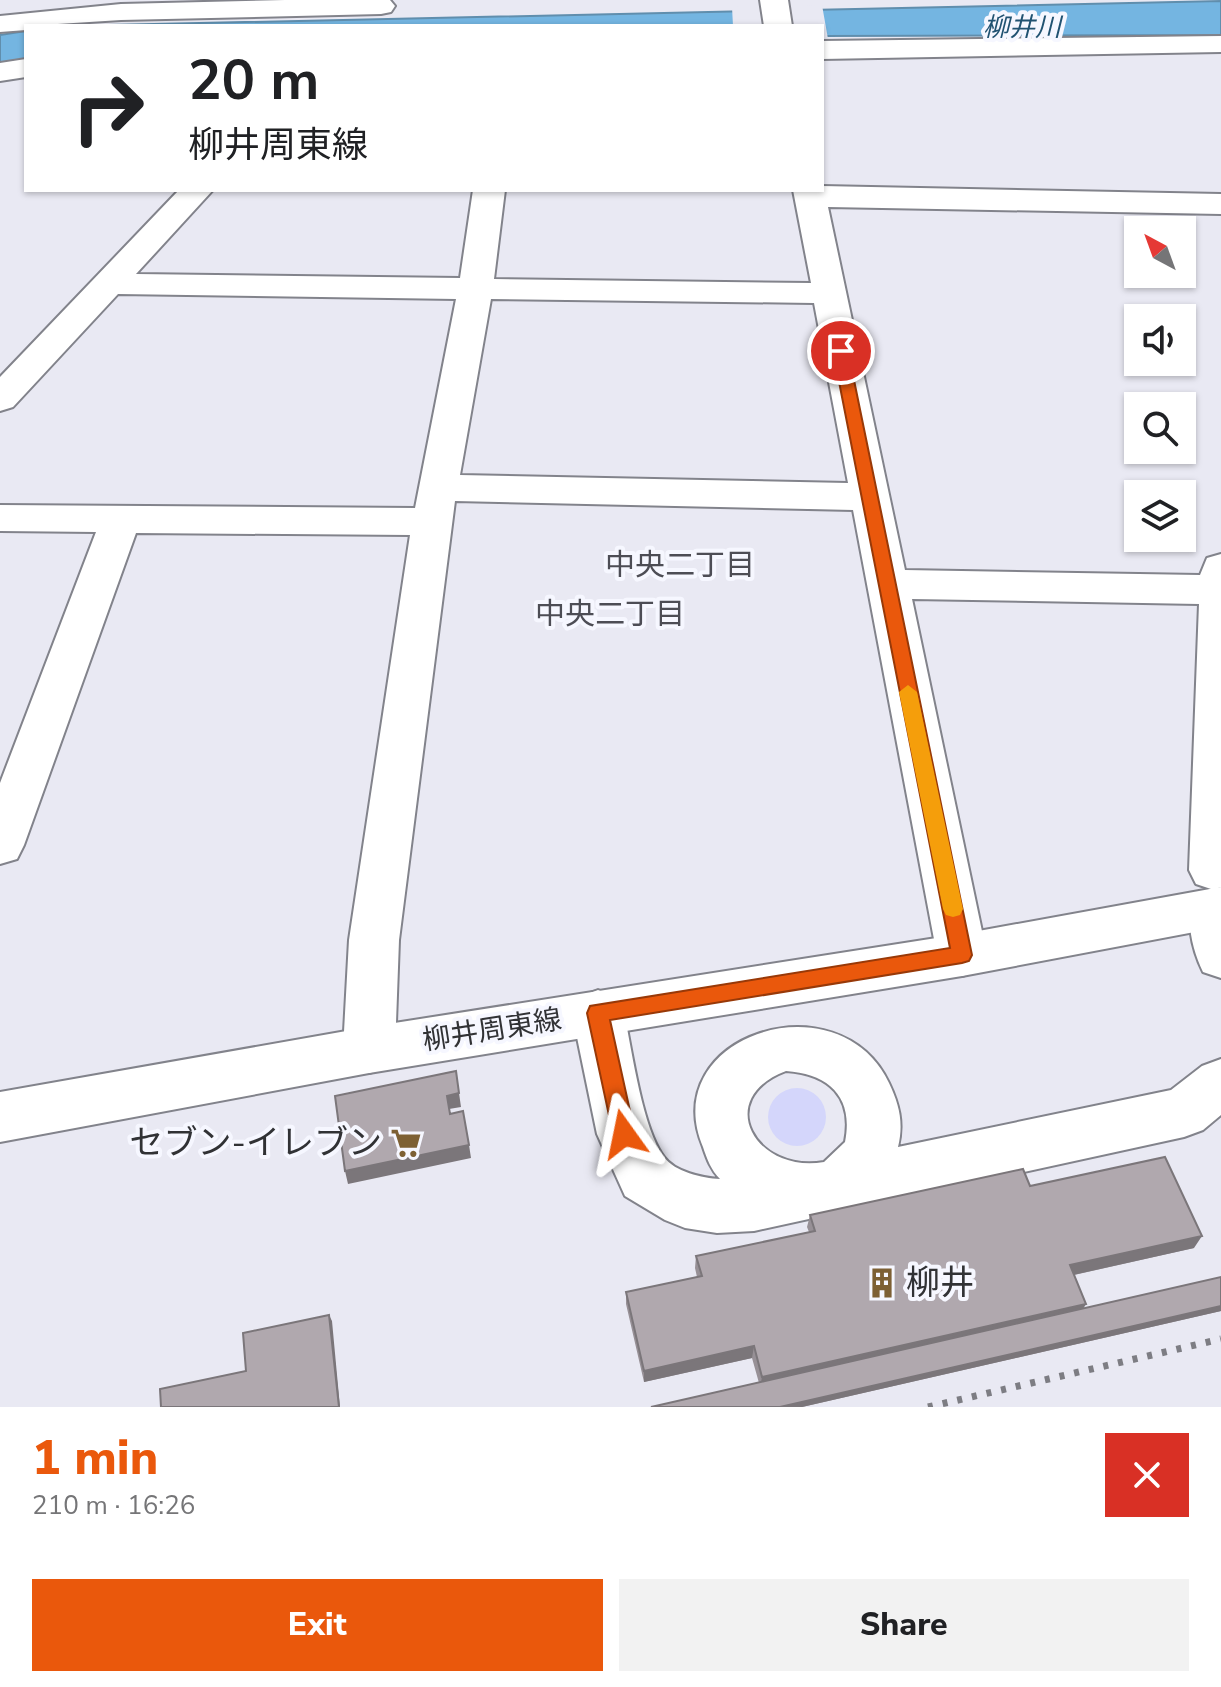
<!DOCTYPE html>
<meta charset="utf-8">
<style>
:root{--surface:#fff;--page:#f2f2f2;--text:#202124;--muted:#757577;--accent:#ea580c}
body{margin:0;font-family:"Nunito Sans","Noto Sans JP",sans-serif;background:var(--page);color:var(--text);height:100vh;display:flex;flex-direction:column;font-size:30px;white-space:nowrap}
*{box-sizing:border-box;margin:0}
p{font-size:26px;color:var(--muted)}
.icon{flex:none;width:44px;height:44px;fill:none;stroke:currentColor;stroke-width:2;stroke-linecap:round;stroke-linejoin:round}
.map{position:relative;height:1407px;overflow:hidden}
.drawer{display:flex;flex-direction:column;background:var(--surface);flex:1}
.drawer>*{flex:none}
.top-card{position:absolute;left:24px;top:24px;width:800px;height:168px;border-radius:0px;box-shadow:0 2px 6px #0004;background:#fff;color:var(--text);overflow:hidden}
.needle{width:52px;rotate:319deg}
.controls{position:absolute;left:1124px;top:216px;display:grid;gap:16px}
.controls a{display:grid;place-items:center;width:72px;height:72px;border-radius:0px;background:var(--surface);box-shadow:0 2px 6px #0004;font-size:40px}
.pin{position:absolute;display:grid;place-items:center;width:68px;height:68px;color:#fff;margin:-34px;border:4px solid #fff;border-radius:50%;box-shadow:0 2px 8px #0007}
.me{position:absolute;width:88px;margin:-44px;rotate:348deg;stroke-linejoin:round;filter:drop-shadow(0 0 6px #0008)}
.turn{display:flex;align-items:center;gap:28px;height:168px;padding:0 32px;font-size:36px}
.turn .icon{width:104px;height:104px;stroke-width:2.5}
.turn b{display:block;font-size:56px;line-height:68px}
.round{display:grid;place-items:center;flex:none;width:84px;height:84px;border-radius:0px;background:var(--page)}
.headline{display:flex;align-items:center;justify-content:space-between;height:136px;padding:0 32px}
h1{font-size:48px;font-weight:800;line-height:60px;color:var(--accent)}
.action{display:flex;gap:16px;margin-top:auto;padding:16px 32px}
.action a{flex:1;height:92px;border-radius:0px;background:var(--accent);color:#fff;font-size:32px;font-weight:800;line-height:92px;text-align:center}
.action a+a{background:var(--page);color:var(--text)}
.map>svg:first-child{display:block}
</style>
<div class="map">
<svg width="1221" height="1407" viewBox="0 0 1221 1407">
<rect width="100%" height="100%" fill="#e9e9f3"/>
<path fill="#d4d6fb" d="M768 1117a29 29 0 1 1 58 0a29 29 0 1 1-58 0Z"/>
<path fill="#74b5e1" stroke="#608ead" stroke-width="2" d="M1221 1V35L822 36V26H63Z
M26 31V62L0 65V35Z"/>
<path fill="#e9e9f3" d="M822 5 828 39H822V26H733L732 7Z"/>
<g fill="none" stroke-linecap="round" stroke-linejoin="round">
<g stroke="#82838b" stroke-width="4">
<path id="minor" d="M285 0H390L395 6 391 12 381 14 121 20 26 26V30L0 32V16L121 4Z
M760 0H788L792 26H764Z
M1221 36V52L822 59V41Z
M26 59V77L0 81V63Z
M822 186 1221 194V214L828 207 905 570 1200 575 1207 558 1221 554V887L1215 889 1221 891V978L1203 972C1192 949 1184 918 1196 894L1211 889 1196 884 1189 870 1199 604 912 599 987 955 980 970 962 976 944 970 937 955 853 510 455 501 399 940 395 1050 387 1067 369 1073 351 1067 343 1050 349 940 410 535 136 533 24 845 17 859 0 864V783L96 532 0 531V505L415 508 456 299 118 294 13 407 0 411V377L179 190H213L136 274 460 278 473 190H505L494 279 811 283 793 190H822ZM491 299 814 303 848 483 460 475Z
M598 990 616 997 624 1013C632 1050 642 1128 664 1157 675 1172 702 1178 720 1179 711 1170 707 1159 703 1147 656 1035 839 977 889 1083 899 1104 904 1123 898 1147L1171 1090 1202 1066 1221 1059V1115L1203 1130 1184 1137 754 1231 717 1233 685 1228 665 1220 625 1196 597 1134 572 1013 580 997ZM786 1071C829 1074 854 1097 845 1142L824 1162C756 1174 712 1099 786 1071Z"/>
</g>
<g stroke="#82838b" stroke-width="4">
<path id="major" d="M1221 887V927L962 976 369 1073 0 1142V1092L369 1027 962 934Z"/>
</g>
<use href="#minor" fill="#fff" fill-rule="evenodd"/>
<use href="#major" fill="#fff" fill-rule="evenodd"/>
<path stroke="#7d7d83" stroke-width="7" stroke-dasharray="5 10" stroke-linecap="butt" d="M928 1407 1221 1339"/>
</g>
<path fill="#979096" d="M1030 1186 1194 1248 1074 1275 1083 1309 1221 1277V1311L802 1407H651L759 1383 752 1358 644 1382 626 1304V1292L697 1277 695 1268 696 1256 809 1232 807 1227 810 1215Z"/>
<path fill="#7b767a" d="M459 1093 461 1107 449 1109 447 1096Z
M469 1145 471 1158 348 1184 345 1171Z
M1202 1236 1194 1248 1064 1277 1070 1265Z
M1086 1304 1079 1316 760 1388 762 1377Z
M1221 1306V1311L802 1407H780Z
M329 1315 332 1321 340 1407H339Z
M754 1346 752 1358 644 1382V1371Z"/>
<path fill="#b0a8ae" stroke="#7b767a" stroke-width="2" d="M456 1071 459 1093 447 1096 450 1114 463 1111 469 1145 345 1171 335 1096Z
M1165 1157 1202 1236 1070 1265 1086 1304 762 1377 754 1346 644 1371 626 1292 702 1276 696 1256 815 1231 810 1215 1023 1169 1030 1186Z
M1221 1277V1306L780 1407H651Z
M329 1315 339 1407H161L160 1389 246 1371 243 1333Z"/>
<path fill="#ea580c" stroke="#983908" stroke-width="2" d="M841 347 848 351 972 955 969 961 962 963 610 1020 635 1134 632 1141 624 1144 616 1141 613 1134 587 1013 590 1006 950 948 833 351Z"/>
<path fill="#f59e0b" d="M908 685 917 692 963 909 960 915 953 917 946 915 943 909 899 692Z"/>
<defs>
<g id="supermarket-bare" transform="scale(2.4)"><path d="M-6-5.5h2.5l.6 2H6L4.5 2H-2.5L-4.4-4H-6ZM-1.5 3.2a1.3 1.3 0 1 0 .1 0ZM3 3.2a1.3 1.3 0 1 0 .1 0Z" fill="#7d6034" stroke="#f6f7ff" stroke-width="2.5" paint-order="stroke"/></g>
<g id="building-bare" transform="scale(2.4)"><path d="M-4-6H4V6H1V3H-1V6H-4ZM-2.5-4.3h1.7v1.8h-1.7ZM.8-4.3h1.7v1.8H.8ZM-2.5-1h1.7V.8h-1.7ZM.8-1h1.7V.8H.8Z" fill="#7d6034" stroke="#f6f7ff" stroke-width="2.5" paint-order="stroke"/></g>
</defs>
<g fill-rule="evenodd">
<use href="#supermarket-bare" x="406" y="1143"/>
<use href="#building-bare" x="882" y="1283"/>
</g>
<g text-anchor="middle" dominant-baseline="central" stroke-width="8" stroke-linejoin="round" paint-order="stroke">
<g font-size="26" font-style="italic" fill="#215271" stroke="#f6f7ff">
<text x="1022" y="27">柳井川</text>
</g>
<g font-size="28" fill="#313235" stroke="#f6f7ff">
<text transform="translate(492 1030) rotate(-9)">柳井周東線</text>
</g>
<g font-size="30" fill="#4d4d55" stroke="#f6f7ff">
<text x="680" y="565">中央二丁目</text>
<text x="610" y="614">中央二丁目</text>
</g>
<g font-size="34" fill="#313235" stroke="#f6f7ff" text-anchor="end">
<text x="382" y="1143">セブン-イレブン</text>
<text x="906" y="1283" text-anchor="start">柳井</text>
</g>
</g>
</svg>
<div class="controls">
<a><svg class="needle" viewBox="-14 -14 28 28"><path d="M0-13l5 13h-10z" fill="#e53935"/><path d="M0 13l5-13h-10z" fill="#757577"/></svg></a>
<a><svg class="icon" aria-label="sound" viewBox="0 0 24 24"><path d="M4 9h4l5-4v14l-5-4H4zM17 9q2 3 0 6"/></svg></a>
<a><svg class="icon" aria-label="search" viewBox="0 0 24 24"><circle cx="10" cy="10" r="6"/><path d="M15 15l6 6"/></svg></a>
<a><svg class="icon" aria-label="layers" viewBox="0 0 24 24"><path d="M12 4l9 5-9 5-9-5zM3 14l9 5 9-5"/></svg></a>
</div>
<div class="pin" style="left:841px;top:351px;background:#d93025"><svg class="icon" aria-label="arrive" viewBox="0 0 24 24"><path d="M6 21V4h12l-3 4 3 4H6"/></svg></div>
<svg class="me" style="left:624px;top:1134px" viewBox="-20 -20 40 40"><path d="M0-17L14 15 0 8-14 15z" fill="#ea580c" stroke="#fff" stroke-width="4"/></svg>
<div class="top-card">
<div class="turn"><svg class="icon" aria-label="right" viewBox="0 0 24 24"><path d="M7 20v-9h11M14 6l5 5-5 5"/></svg><div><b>20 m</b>柳井周東線</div></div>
</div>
</div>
<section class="drawer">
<div class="headline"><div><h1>1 min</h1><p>210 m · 16:26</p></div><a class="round" style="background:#d93025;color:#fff"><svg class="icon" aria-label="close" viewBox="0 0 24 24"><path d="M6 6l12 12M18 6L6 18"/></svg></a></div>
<div class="action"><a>Exit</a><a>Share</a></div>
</section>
